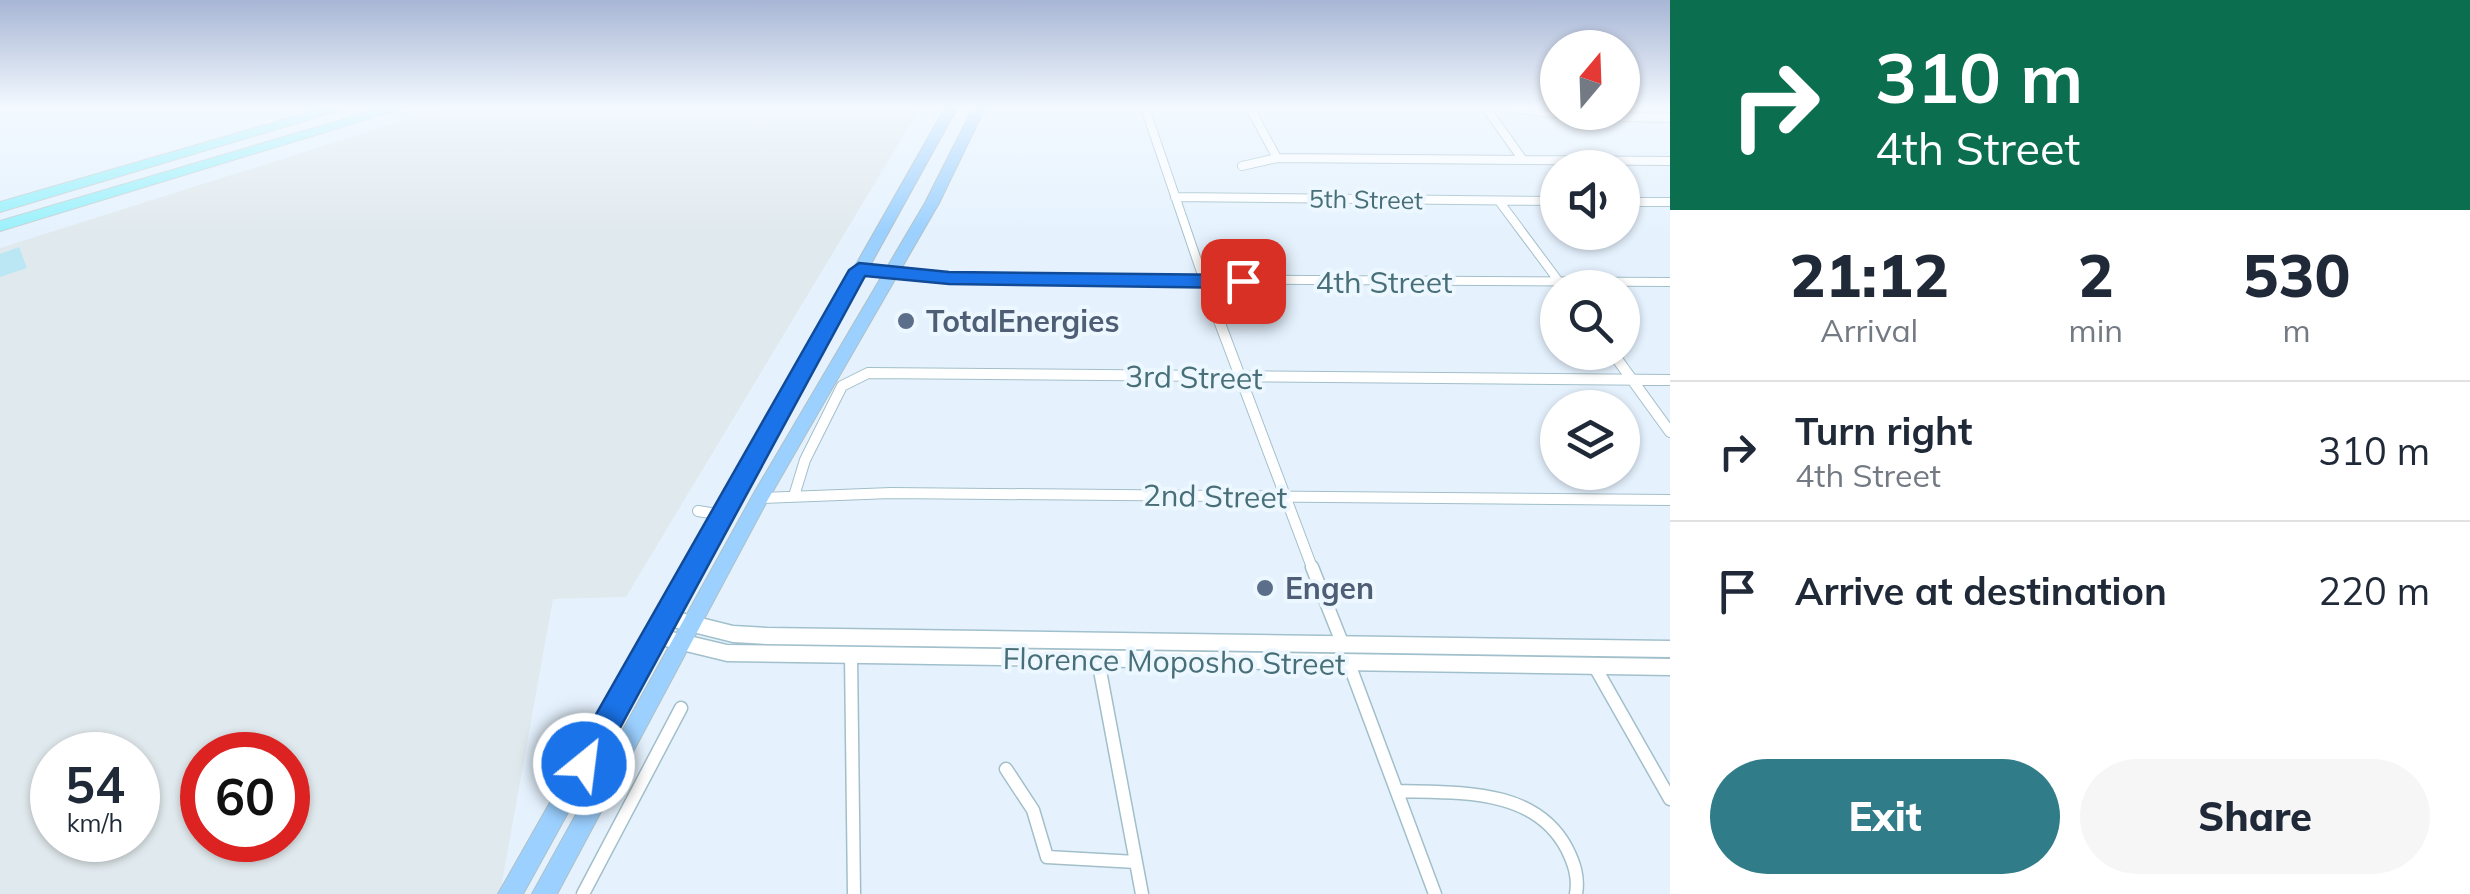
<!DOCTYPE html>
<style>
:root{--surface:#fff;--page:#f6f6f7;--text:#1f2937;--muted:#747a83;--line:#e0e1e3;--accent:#307c89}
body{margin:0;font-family:Mulish,sans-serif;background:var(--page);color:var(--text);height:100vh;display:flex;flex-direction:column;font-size:38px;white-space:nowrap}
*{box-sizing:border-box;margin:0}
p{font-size:32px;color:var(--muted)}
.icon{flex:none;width:55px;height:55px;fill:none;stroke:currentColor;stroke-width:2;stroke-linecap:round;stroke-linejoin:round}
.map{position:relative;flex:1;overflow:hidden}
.drawer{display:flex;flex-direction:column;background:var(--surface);width:800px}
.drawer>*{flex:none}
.banner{background:#0b6e4f;color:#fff;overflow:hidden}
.needle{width:65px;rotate:19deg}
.fabs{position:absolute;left:1540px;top:30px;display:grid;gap:20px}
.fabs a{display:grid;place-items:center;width:100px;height:100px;border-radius:50%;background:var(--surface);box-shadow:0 2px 8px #0004;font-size:50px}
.speed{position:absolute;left:30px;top:732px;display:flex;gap:20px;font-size:50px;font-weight:700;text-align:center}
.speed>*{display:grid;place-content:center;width:130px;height:130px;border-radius:50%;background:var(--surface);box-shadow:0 2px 8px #0004;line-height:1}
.speed small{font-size:25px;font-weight:400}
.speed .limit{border:15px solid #d22;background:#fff;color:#111}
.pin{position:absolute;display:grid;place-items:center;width:85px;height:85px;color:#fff;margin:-42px;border-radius:20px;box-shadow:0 5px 15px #0006}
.me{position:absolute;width:110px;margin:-55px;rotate:29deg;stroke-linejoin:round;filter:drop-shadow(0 0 8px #0008)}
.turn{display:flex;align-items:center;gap:35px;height:210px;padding:0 40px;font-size:45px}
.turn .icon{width:130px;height:130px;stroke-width:2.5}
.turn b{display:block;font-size:70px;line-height:85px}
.eta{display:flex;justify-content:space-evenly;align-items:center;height:170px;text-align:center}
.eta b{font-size:60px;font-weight:800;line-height:70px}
.action{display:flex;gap:20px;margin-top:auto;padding:20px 40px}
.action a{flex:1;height:115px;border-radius:60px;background:var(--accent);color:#fff;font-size:40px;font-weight:800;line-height:115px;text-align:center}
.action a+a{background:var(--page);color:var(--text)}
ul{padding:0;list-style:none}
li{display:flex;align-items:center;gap:30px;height:140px;padding:0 40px;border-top:2px solid var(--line)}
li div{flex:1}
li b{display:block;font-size:38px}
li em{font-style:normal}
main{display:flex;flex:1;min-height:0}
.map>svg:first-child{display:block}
</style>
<main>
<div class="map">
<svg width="1670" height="894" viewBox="0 0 1670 894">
<rect width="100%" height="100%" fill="#e5f2fe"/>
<path fill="#e0e9ed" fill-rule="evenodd" d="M444 108H920L626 597 553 599 500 894H0V248ZM52 755H138V840H52ZM202 755H288V840H202Z"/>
<path fill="#bbe7f5" d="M19 247 27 268 0 277V254Z"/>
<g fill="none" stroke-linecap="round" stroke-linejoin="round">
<g stroke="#a2bfc9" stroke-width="10">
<path id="street-far2" d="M1145 108 1215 313
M1250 108 1277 158
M1486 108 1523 160
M1508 108 1579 116 1670 118
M1242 166 1277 158 1670 161
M1175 197 1558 201
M1499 201 1560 283
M1622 202H1670
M859 270 949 278 1670 282"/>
</g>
<g stroke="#a2bfc9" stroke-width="12">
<path id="street-far1" d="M1215 310 1313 570
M1612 352 1670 432
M794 496 805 460 842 386 868 373 1670 380
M760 498 891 493 1670 500
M698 511 723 515"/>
</g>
<g stroke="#a2bfc9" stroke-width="15">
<path id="street" d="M1312 567 1343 645
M851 656 854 894
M1098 660 1142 894
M1348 661 1435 894
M1595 667 1670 799
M1006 769 1033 810 1047 857 1136 862
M1397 791C1457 793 1535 787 1567 849 1574 863 1579 877 1576 894
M583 894 681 708"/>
</g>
<g stroke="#a1c0cc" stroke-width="3">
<path id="secondary" d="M665 609 733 626 767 628 1670 641V657L767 644 733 642 665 625 659 622 656 617 659 612Z
M655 628 727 645 1670 659V675L727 661 649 642 646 636 649 630Z"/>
</g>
<g stroke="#aec0c4" stroke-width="2">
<path id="primary" d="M945 108H957L523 894H498Z
M973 108H985L939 203 766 503 557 894H532L754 493 925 203Z"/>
</g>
<g stroke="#c4d1d4" stroke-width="2">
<path id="highway" d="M324 108H347L0 212V202Z
M382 108H404L0 231V221Z"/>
</g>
<use href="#street-far2" stroke="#fff" stroke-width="8"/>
<use href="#street-far1" stroke="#fff" stroke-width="10"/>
<use href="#street" stroke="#fff" stroke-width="12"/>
<use href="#secondary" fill="#fff" fill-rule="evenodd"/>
<use href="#primary" fill="#9bd0ff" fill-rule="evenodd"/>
<use href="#highway" fill="#99f1fb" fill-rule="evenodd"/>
</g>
<linearGradient id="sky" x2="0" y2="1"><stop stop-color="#a8b6d5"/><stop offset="0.46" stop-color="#f3f9ff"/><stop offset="1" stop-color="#f3f9ff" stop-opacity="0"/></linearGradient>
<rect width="1670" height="233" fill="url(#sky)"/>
<path fill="#1a73e8" stroke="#114b97" stroke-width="2.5" d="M859 263 949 272 1243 275 1252 281 1243 288 949 284 865 276 595 774 584 778 574 774 570 764 574 753 849 270Z"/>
<g fill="#5c6f8a" stroke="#edf7ff" stroke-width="4">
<circle cx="906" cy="321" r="10"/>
<circle cx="1265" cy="588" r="10"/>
</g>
<g text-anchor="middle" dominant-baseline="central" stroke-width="8" stroke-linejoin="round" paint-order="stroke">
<g font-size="25" fill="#486f78" stroke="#edf7ff">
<text transform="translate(1366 199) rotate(1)">5th Street</text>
</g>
<g font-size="30" fill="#486f78" stroke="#edf7ff">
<text x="1384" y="282">4th Street</text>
<text transform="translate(1194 377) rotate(1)">3rd Street</text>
<text transform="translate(1215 496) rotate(1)">2nd Street</text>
<text transform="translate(1174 661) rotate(1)">Florence Moposho Street</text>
</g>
<g font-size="30" font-weight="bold" fill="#4e5e75" stroke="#edf7ff" text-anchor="start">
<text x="926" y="321">TotalEnergies</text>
<text x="1285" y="588">Engen</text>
</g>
</g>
</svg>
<div class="fabs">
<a><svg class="needle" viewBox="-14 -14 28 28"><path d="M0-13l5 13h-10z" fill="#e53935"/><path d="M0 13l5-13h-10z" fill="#747a83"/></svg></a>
<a><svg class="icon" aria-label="sound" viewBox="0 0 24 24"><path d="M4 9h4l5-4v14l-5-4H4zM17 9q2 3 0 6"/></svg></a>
<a><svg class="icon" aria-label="search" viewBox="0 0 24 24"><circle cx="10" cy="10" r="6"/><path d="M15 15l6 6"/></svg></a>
<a><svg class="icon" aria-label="layers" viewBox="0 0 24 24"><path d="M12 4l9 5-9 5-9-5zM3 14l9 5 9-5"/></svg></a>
</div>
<div class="speed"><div>54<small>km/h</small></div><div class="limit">60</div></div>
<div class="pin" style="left:1243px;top:281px;background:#d93025"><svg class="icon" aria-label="arrive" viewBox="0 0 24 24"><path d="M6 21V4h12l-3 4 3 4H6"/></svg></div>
<svg class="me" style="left:584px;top:764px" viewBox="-20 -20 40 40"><circle r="17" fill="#1a73e8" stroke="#fff" stroke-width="3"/><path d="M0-11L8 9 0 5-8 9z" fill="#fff"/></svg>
</div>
<section class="drawer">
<div class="banner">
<div class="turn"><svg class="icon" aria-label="right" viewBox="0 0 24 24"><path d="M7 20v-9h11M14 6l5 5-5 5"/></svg><div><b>310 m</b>4th Street</div></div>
</div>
<div class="eta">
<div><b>21:12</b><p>Arrival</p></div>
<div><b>2</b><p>min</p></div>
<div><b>530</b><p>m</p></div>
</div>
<ul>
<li><svg class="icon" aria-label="right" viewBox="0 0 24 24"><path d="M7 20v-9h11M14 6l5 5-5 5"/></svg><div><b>Turn right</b><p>4th Street</p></div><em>310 m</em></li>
<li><svg class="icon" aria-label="arrive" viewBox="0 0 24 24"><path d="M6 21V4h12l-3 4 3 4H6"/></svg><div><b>Arrive at destination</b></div><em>220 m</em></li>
</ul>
<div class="action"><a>Exit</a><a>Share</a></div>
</section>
</main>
